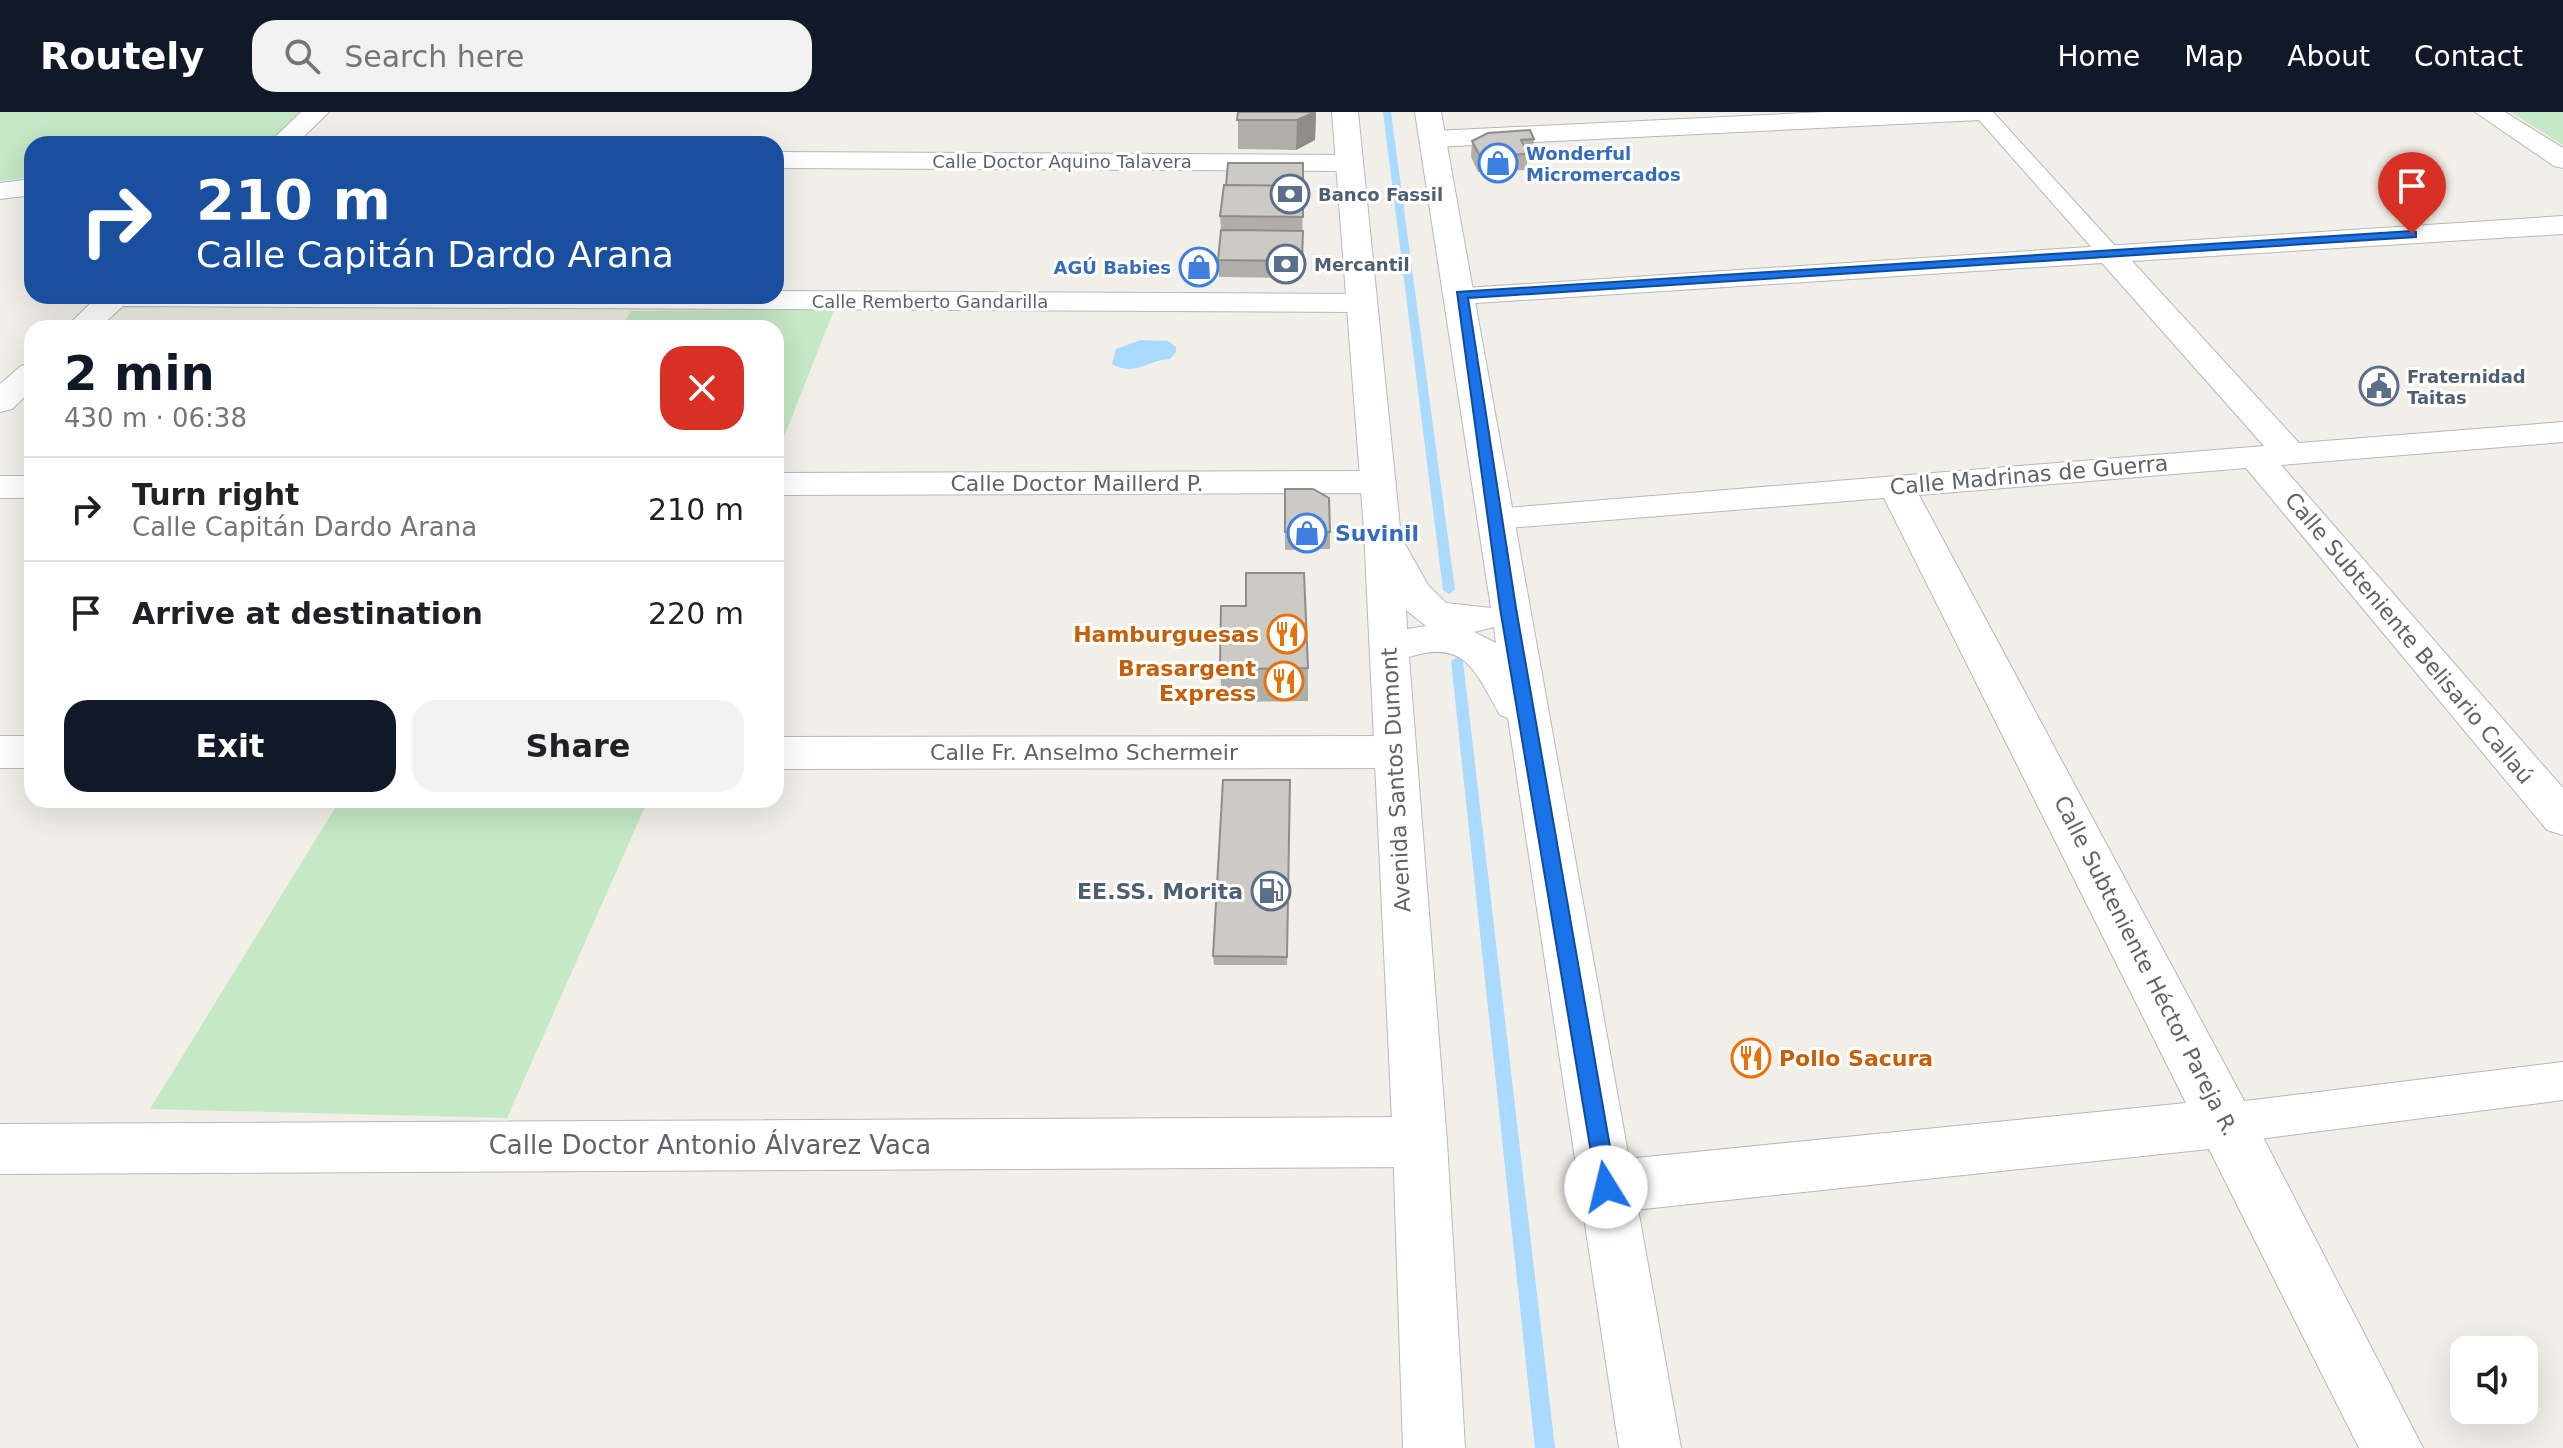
<!DOCTYPE html>
<meta charset="utf-8">
<style>
:root{--surface:#fff;--page:#f2f2f2;--text:#202124;--muted:#757577;--line:#e0e0e0;--accent:#111827}
body{margin:0;font-family:"DejaVu Sans",sans-serif;background:var(--page);color:var(--text);height:100vh;display:flex;flex-direction:column;font-size:30px;white-space:nowrap}
*{box-sizing:border-box;margin:0}
p{font-size:26px;color:var(--muted)}
.icon{flex:none;width:44px;height:44px;fill:none;stroke:currentColor;stroke-width:2;stroke-linecap:round;stroke-linejoin:round}
.map{position:relative;flex:1;overflow:hidden}
.details{position:absolute;left:24px;top:208px;width:760px;height:488px;display:flex;flex-direction:column;background:var(--surface);border-radius:24px;box-shadow:0 8px 32px #0002}
.details>*{flex:none}
.top-card{position:absolute;left:24px;top:24px;width:760px;height:168px;border-radius:24px;box-shadow:0 8px 32px #0002;background:#1a4fa0;color:#fff;overflow:hidden}
.fabs{position:absolute;left:2450px;top:1224px;display:grid;gap:16px}
.fabs a{display:grid;place-items:center;width:88px;height:88px;border-radius:16px;background:var(--surface);box-shadow:0 8px 32px #0002;font-size:40px}
.pin{position:absolute;display:grid;place-items:center;width:68px;height:68px;color:#fff;margin:-82px -34px;border-radius:50% 50% 50% 0;rotate:-45deg;box-shadow:0 0 8px #0007}
.pin .icon{rotate:45deg}
.me{position:absolute;width:88px;margin:-44px;rotate:351deg;stroke-linejoin:round;filter:drop-shadow(0 0 6px #0008)}
.turn{display:flex;align-items:center;gap:28px;height:168px;padding:0 40px;font-size:36px}
.turn .icon{width:104px;height:104px;stroke-width:2.5}
.turn b{display:block;font-size:56px;line-height:68px}
.round{display:grid;place-items:center;flex:none;width:84px;height:84px;border-radius:24px;background:var(--page)}
.headline{display:flex;align-items:center;justify-content:space-between;height:136px;padding:0 40px}
h1{font-size:48px;font-weight:600;line-height:60px;color:var(--accent)}
.cta{display:flex;gap:16px;margin-top:auto;padding:16px 40px}
.cta a{flex:1;height:92px;border-radius:24px;background:var(--accent);color:#fff;font-size:32px;font-weight:600;line-height:92px;text-align:center}
.cta a+a{background:var(--page);color:var(--text)}
ul{padding:0;list-style:none}
li{display:flex;align-items:center;gap:24px;height:104px;padding:0 40px;border-top:2px solid var(--line)}
li div{flex:1}
li b{display:block;font-size:30px}
li em{font-style:normal}
header{display:flex;align-items:center;gap:48px;box-sizing:border-box;height:112px;padding:0 40px;background:var(--accent);color:#fff}
header strong{font-size:38px}
nav{display:flex;gap:44px;margin-inline-start:auto;font-size:28px}
.search{width:560px;height:72px;background:var(--page);display:flex;align-items:center;gap:20px;box-sizing:border-box;padding:0 28px;border-radius:24px;color:var(--muted);font-size:30px}
.map>svg:first-child{display:block}
</style>
<header>
<strong>Routely</strong>
<div class="search"><svg class="icon" aria-label="search" viewBox="0 0 24 24"><circle cx="10" cy="10" r="6"/><path d="M15 15l6 6"/></svg>Search here</div>
<nav><a>Home</a><a>Map</a><a>About</a><a>Contact</a></nav>
</header>
<div class="map">
<svg width="2563" height="1336" viewBox="0 0 2563 1336">
<rect width="100%" height="100%" fill="#f1efe8"/>
<path fill="#c5e8c5" d="M0 0H305L270 32H32V65L0 69Z
M2511 0H2563V33Z
M834 198 776 345V216H621L631 199Z
M340 688H648L507 1006 150 997Z"/>
<path fill="#aadaff" d="M1141 228 1168 229 1176 235V240L1170 247C1147 248 1135 265 1112 252L1116 237Z"/>
<g fill="none" stroke-linecap="round" stroke-linejoin="round">
<path fill="#aadaff" fill-rule="evenodd" d="M1383 0H1391L1455 478 1449 482 1443 478Z
M1457 545 1463 549 1555 1336H1535L1451 549Z"/>
<g stroke="#b5b8bc" stroke-width="2">
<path id="pedestrian" d="M1972 0H1993L2117 136 2121 141 2117 146H2101Z
M2563 950V988L2228 1031 2212 1025 2206 1011 2212 997 2228 991Z"/>
</g>
<g stroke="#b5b8bc" stroke-width="2">
<path id="minor" d="M301 0H329L296 32H268Z
M1826 0H1993L1980 8 1434 35 1421 27 1434 19Z
M2475 0H2505L2563 36V56L2554 54Z
M776 40 1347 43 1356 45 1360 51 1356 57 1347 59 776 56Z
M32 67V83L0 87V71Z
M2563 104V122L2132 149 2299 331 2563 310V330L2281 353 2563 676V723L2547 718 2246 356 1919 383 2247 994 2423 1336H2359L2209 1037 1606 1101 1586 1093 1578 1075 1586 1057 1606 1049 2186 991 1884 386 1495 417 1482 414 1477 406 1482 398 2264 334 2102 151 1461 192 1450 189 1446 183 1450 177Z
M776 179 1360 182 1371 185 1375 191 1371 197 1360 200 123 194 99 216H65L98 184H776Z
M32 251V278L12 297 0 300V272L21 254Z
M1378 359 1391 362 1396 370 1391 378 1378 381 776 383V361Z
M0 364H32V386H0Z
M0 624H32V656H0Z
M1393 624 1408 629 1415 640 1408 651 1393 656 776 657V625Z
M1420 1005 1439 1012 1447 1030 1439 1048 1420 1055 0 1062V1012Z"/>
</g>
<g stroke="#b6babf" stroke-width="2">
<path id="secondary" d="M1332 0H1358L1401 425 1428 473 1446 491 1491 496 1415 0H1441L1681 1336H1619L1508 606 1500 603C1476 562 1467 526 1409 545L1447 1030 1465 1336H1403L1393 1030 1364 418ZM1406 498 1426 514 1407 517ZM1494 515 1496 531 1474 520Z"/>
</g>
<use href="#pedestrian" fill="#fff" fill-rule="evenodd"/>
<use href="#minor" fill="#fff" fill-rule="evenodd"/>
<use href="#secondary" fill="#fff" fill-rule="evenodd"/>
</g>
<path fill="#afaea9" d="M1238 0H1316L1315 28 1296 38 1238 37Z
M1534 27 1532 43H1528L1526 58 1478 60 1471 45 1472 29Z
M1303 51 1302 166 1219 165 1218 148 1221 118 1220 104Z
M1285 377 1330 420V437L1285 438Z
M1308 556V589L1222 590 1220 557Z
M1290 668 1287 853H1214L1213 844Z"/>
<path fill="#8f8d8a" d="M1315 0H1316L1315 28 1296 38 1297 8Z"/>
<path fill="#cccac5" stroke="#8f8d8a" stroke-width="2" d="M1238 0H1315L1297 8H1237Z
M1530 18 1534 27 1521 28 1528 42 1480 44 1472 29 1488 21Z
M1228 51H1303V74L1226 73Z
M1224 73 1303 74V105L1220 104Z
M1221 118 1303 119 1302 149 1218 148Z
M1285 377H1313L1329 386 1330 420H1285Z
M1246 461H1304L1308 556 1220 557 1221 494H1246Z
M1223 668H1290L1287 845 1213 844Z"/>
<path fill="#1a73e8" stroke="#114b97" stroke-width="2" d="M2412 119 2416 120V125L1468 186 1516 496 1617 1075 1614 1082 1606 1086 1598 1082 1500 496 1457 180Z"/>
<defs>
<g id="shop-ring" transform="scale(2)"><circle r="9.5" fill="#fff" stroke="#3f7fe0" stroke-width="1.5"/><path d="M-5-2.5h2.3a2.7 3.5 0 0 1 5.4 0H5L5.5 6h-11ZM-1.5-2.5h3a1.5 2.3 0 0 0-3 0Z" fill="#3f7fe0"/></g>
<g id="bank-ring" transform="scale(2)"><circle r="9.5" fill="#fff" stroke="#5c6f8a" stroke-width="1.5"/><path d="M-6-4H6V4H-6ZM0-2.3a2.3 2.3 0 1 0 0 4.6a2.3 2.3 0 1 0 0-4.6Z" fill="#5c6f8a"/></g>
<g id="civic-ring" transform="scale(2)"><circle r="9.5" fill="#fff" stroke="#5c6f8a" stroke-width="1.5"/><path d="M-.6-6.5H3V-4.5H.6V-3L4-1V1h2V6H-6V1h2V-1L-.6-3ZM-1.2 2.5V6h2.4V2.5Z" fill="#5c6f8a"/></g>
<g id="restaurant-ring" transform="scale(2)"><circle r="9.5" fill="#fff" stroke="#e8710a" stroke-width="1.5"/><path d="M-5-6h1v4h1v-4h1v4h1v-4h1v5L-1.5 .5V6h-2V.5L-5-1ZM5-6V6H3V1.5H1.5Q1.5-4 5-6Z" fill="#e8710a"/></g>
<g id="fuel-ring" transform="scale(2)"><circle r="9.5" fill="#fff" stroke="#5c6f8a" stroke-width="1.5"/><path d="M-5.5-6h7V0h2V4h1.3V-2.5L3-4.5l.8-.8L6-3V5H2.5V1h-1V6h-7ZM-4.2-4.7v3.2H.2V-4.7Z" fill="#5c6f8a"/></g>
</defs>
<g fill-rule="evenodd">
<use href="#shop-ring" x="1498" y="51"/>
<use href="#bank-ring" x="1290" y="82"/>
<use href="#bank-ring" x="1286" y="152"/>
<use href="#shop-ring" x="1199" y="155"/>
<use href="#civic-ring" x="2379" y="274"/>
<use href="#shop-ring" x="1307" y="421"/>
<use href="#restaurant-ring" x="1287" y="522"/>
<use href="#restaurant-ring" x="1284" y="569"/>
<use href="#fuel-ring" x="1271" y="779"/>
<use href="#restaurant-ring" x="1751" y="946"/>
</g>
<g text-anchor="middle" dominant-baseline="central" stroke-width="6" stroke-linejoin="round" paint-order="stroke">
<g font-size="18" font-weight="bold" fill="#366cbe" stroke="#fff" text-anchor="start">
<text x="1526" y="41">Wonderful<tspan x="1526" dy="21">Micromercados</tspan></text>
<text x="1171" y="155" text-anchor="end">AGÚ Babies</text>
</g>
<g font-size="18" fill="#5f6368" stroke="#fff">
<text x="1062" y="49">Calle Doctor Aquino Talavera</text>
<text x="930" y="189">Calle Remberto Gandarilla</text>
</g>
<g font-size="18" font-weight="bold" fill="#4e5e75" stroke="#fff" text-anchor="start">
<text x="1318" y="82">Banco Fassil</text>
<text x="1314" y="152">Mercantil</text>
<text x="2407" y="264">Fraternidad<tspan x="2407" dy="21">Taitas</tspan></text>
</g>
<g font-size="22" fill="#5f6368" stroke="#fff">
<text transform="translate(2029 363) rotate(-5)">Calle Madrinas de Guerra</text>
<text x="1077" y="371">Calle Doctor Maillerd P.</text>
<text transform="translate(2409 526) rotate(50)">Calle Subteniente Belisario Callaú</text>
<text x="1084" y="640">Calle Fr. Anselmo Schermeir</text>
<text transform="translate(1396 668) rotate(-93)">Avenida Santos Dumont</text>
<text transform="translate(2146 854) rotate(63)">Calle Subteniente Héctor Pareja R.</text>
</g>
<g font-size="22" font-weight="bold" fill="#366cbe" stroke="#fff" text-anchor="start">
<text x="1335" y="421">Suvinil</text>
</g>
<g font-size="22" font-weight="bold" fill="#c56008" stroke="#fff" text-anchor="end">
<text x="1259" y="522">Hamburguesas</text>
<text x="1256" y="556">Brasargent<tspan x="1256" dy="25">Express</tspan></text>
<text x="1779" y="946" text-anchor="start">Pollo Sacura</text>
</g>
<g font-size="22" font-weight="bold" fill="#4e5e75" stroke="#fff" text-anchor="end">
<text x="1243" y="779">EE.SS. Morita</text>
</g>
<g font-size="26" fill="#5f6368" stroke="#fff">
<text x="710" y="1033">Calle Doctor Antonio Álvarez Vaca</text>
</g>
</g>
</svg>
<div class="fabs">
<a><svg class="icon" aria-label="sound" viewBox="0 0 24 24"><path d="M4 9h4l5-4v14l-5-4H4zM17 9q2 3 0 6"/></svg></a>
</div>
<div class="pin" style="left:2412px;top:122px;background:#d93025"><svg class="icon" aria-label="arrive" viewBox="0 0 24 24"><path d="M6 21V4h12l-3 4 3 4H6"/></svg></div>
<svg class="me" style="left:1606px;top:1075px" viewBox="-20 -20 40 40"><circle r="19" fill="#fff"/><path d="M0-13L10 11 0 6-10 11z" fill="#1a73e8"/></svg>
<div class="top-card">
<div class="turn"><svg class="icon" aria-label="right" viewBox="0 0 24 24"><path d="M7 20v-9h11M14 6l5 5-5 5"/></svg><div><b>210 m</b>Calle Capitán Dardo Arana</div></div>
</div>
<section class="details">
<div class="headline"><div><h1>2 min</h1><p>430 m · 06:38</p></div><a class="round" style="background:#d93025;color:#fff"><svg class="icon" aria-label="close" viewBox="0 0 24 24"><path d="M6 6l12 12M18 6L6 18"/></svg></a></div>
<ul>
<li><svg class="icon" aria-label="right" viewBox="0 0 24 24"><path d="M7 20v-9h11M14 6l5 5-5 5"/></svg><div><b>Turn right</b><p>Calle Capitán Dardo Arana</p></div><em>210 m</em></li>
<li><svg class="icon" aria-label="arrive" viewBox="0 0 24 24"><path d="M6 21V4h12l-3 4 3 4H6"/></svg><div><b>Arrive at destination</b></div><em>220 m</em></li>
</ul>
<div class="cta"><a>Exit</a><a>Share</a></div>
</section>
</div>
